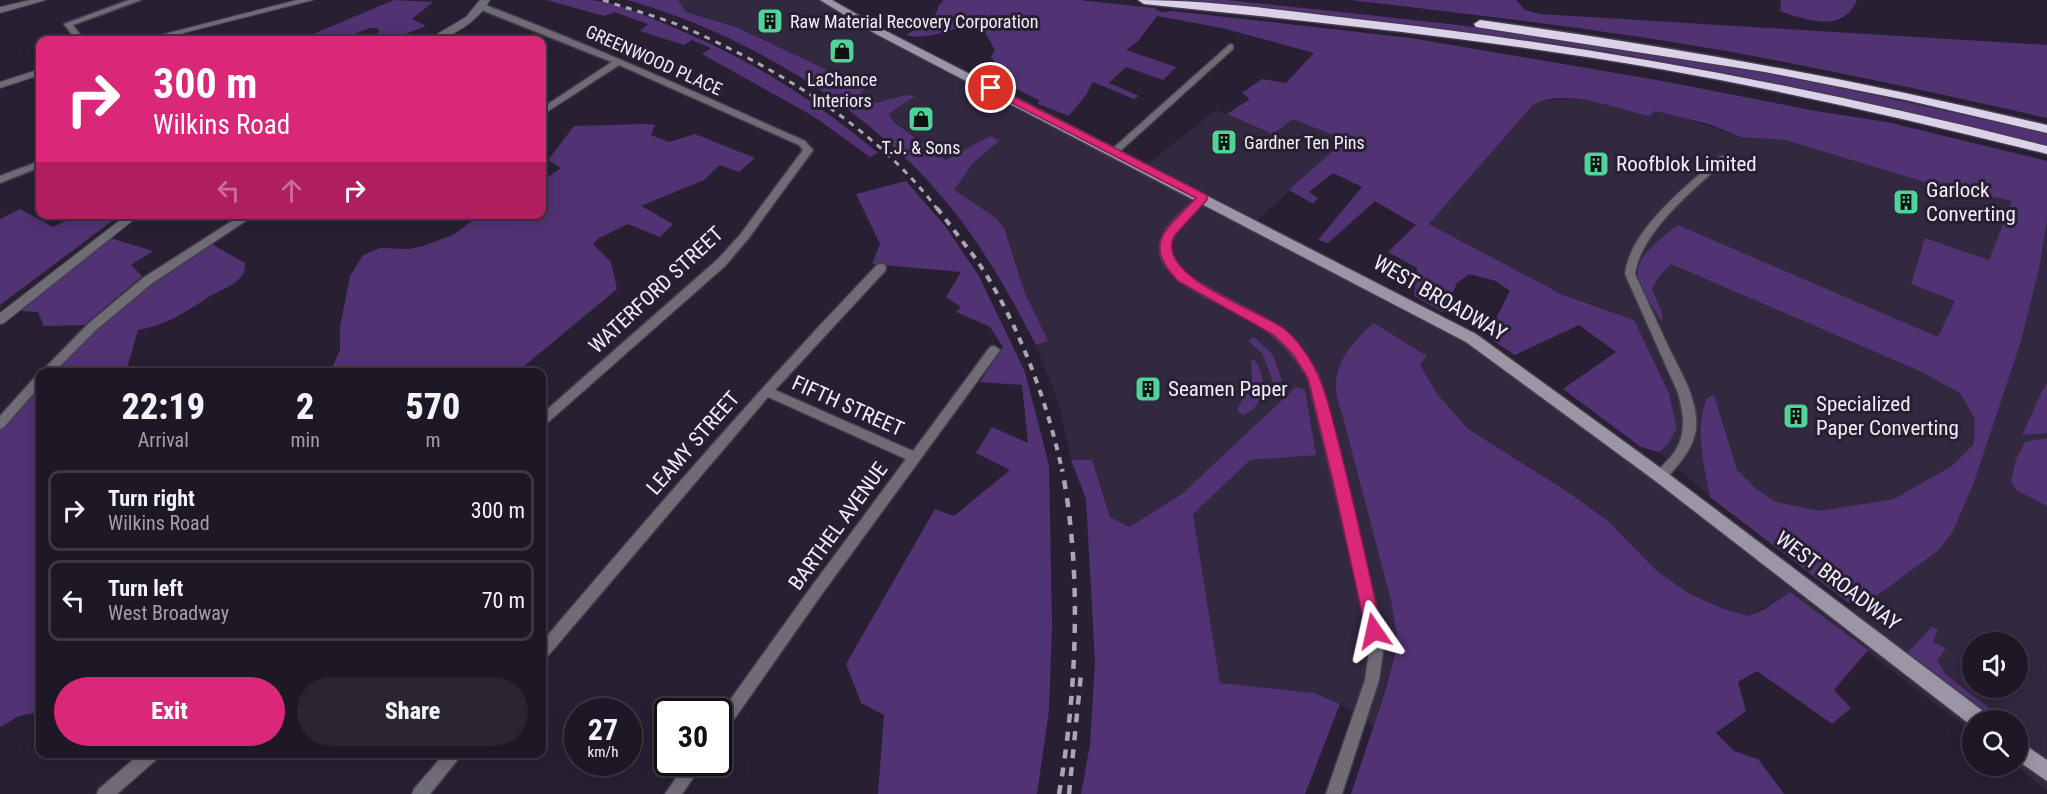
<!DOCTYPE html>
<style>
:root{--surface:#1e1826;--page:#2b2532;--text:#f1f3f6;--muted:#a1a0a7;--line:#3c3743;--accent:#db2777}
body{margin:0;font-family:"Roboto Condensed",sans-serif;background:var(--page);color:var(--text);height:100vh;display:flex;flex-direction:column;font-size:22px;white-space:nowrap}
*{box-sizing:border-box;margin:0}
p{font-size:20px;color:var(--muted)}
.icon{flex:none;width:33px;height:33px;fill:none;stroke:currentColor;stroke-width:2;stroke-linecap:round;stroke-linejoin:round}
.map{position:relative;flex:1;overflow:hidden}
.side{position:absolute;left:36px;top:368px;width:510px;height:390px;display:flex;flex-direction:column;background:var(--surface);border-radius:12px;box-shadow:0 3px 15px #0003,0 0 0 2px var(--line)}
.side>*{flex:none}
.guide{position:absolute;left:36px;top:36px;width:510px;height:183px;border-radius:12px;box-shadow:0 3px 15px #0003,0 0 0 2px var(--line);background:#db2777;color:#fff;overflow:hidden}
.fabs{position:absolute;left:1962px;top:632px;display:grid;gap:12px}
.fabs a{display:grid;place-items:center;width:66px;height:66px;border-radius:50%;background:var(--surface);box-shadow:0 3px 15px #0003,0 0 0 2px var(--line);font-size:30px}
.speed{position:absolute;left:564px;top:698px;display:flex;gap:12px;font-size:30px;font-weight:700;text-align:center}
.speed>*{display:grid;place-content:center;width:78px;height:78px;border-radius:50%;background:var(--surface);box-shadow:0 3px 15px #0003,0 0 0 2px var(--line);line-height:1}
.speed small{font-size:15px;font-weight:400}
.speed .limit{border:3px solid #111;border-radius:9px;background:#fff;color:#111}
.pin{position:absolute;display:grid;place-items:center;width:51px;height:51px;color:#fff;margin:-26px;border:3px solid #fff;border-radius:50%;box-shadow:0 2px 6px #0007}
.me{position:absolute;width:66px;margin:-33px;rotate:349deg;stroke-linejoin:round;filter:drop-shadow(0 0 4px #0008)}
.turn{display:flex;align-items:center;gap:21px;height:126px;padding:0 18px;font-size:27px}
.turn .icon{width:78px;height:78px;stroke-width:2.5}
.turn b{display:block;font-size:42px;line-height:51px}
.lanes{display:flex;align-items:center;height:57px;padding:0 18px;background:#0003;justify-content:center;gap:30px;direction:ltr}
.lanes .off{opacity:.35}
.eta{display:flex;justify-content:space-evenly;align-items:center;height:102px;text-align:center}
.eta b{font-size:36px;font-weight:800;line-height:42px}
.action{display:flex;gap:12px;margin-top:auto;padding:12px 18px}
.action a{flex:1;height:69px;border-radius:36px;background:var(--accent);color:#fff;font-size:24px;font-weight:800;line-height:69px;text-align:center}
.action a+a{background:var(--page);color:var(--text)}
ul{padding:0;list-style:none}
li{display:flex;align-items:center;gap:18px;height:81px;margin:0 12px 9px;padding:0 6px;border:3px solid var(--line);border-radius:12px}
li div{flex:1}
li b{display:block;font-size:22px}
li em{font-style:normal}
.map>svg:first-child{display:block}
</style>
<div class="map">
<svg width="2047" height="794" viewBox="0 0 2047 794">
<rect width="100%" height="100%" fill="#282032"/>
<path fill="#322840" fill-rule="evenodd" d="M678 0H825L1144 167 1216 110 1229 115 1293 118 1345 140 1254 223 1471 338 1844 616 1866 603 1856 605 1846 601 1710 497 1659 452 1668 444 1677 428 1669 393 1634 320 1563 295 1429 224 1533 105 1540 101 1570 99 1593 101 1649 116 1655 111 1679 116 1741 137 1785 140 1931 184 2012 201 2047 218V790L2015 765H2018V720H1972V732L1790 593 1748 616 1721 608 1688 593 1657 571 1607 520 1568 492 1468 429 1438 395 1420 365 1427 356 1374 323 1354 341 1340 365 1337 400 1342 414 1391 601 1398 643 1374 726 1340 704 1314 693 1220 684 1193 514 1181 495 1129 527 1110 517 1092 461 1071 460 1059 404 1036 345 1006 287 963 223 931 185 990 137 947 160 894 121 889 113 782 49 736 27 686 12ZM1972 642H2018V687H1972Z"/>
<path fill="#513273" d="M394 0 433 2 412 19 426 26 390 40H368L380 31 377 28H370L340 40H299Z
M546 0C561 0 576 0 591 0 614 2 644 15 665 24 748 58 810 96 878 153L870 157 813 116 702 54 711 48 692 40 684 45 640 31 648 24 614 12 604 16Z
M627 0H678L686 12 736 27 865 88 860 94 876 103 906 95 915 96 889 114 894 122 946 160 990 136 999 141 973 163 954 190 996 218 1004 228 1024 291 1048 341 1036 345C1014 303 992 262 963 223 886 118 752 35 627 0Z
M944 0H1079L1154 8 1161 12 1172 11 1411 38 1668 82 1816 111 1887 122 2047 161V220L2039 269 2021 341 1974 482 1953 531 1939 550 1868 602 1856 605 1846 601 1710 497C1704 465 1694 429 1707 398L1714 395 1737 470 1755 488 1776 502 1820 511 1894 499 1952 466 1974 444 1975 419 1960 393 1922 372 1671 264 1660 275 1652 289 1662 313V322C1655 309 1643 294 1639 280 1632 257 1663 237 1678 225L1938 337 1955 301 1911 284 1925 238 1989 260 2012 201 1931 184 1785 140 1741 137 1709 124 1655 111 1649 116C1615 109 1566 87 1533 105L1429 224 1563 295 1634 320 1669 393 1677 428 1668 444 1659 452 1641 447 1563 389 1616 352 1579 325 1515 355 1492 340 1504 330 1495 321 1510 291 1496 281 1469 274 1457 283 1444 313 1414 296 1417 268 1388 252 1416 225 1375 201 1328 243 1318 240 1362 187 1333 173 1309 192 1318 198 1313 204 1289 190 1345 140 1293 119 1273 134 1227 114 1250 99 1242 93 1262 79 1286 83 1314 53 1222 28 1157 16 1138 41 1126 50 1176 67 1163 80 1126 67 1109 83 1139 96 1134 99 1093 82 1086 95 1069 116 1038 104 1039 100 985 74 999 67 991 57 995 50 980 23C968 18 960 28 949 31 935 35 918 39 906 35L934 18 939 5Z
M1184 0H1227C1339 12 1453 23 1565 39 1728 62 1887 97 2047 134V146C1914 112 1779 82 1644 58 1492 32 1338 15 1184 0Z
M1351 0H1516L1525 10 1540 14 2047 45V118C1949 96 1851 74 1753 56 1620 31 1485 16 1351 0Z
M1781 0H1857C1843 34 1806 20 1780 11Z
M646 124 655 125 651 135 669 142 695 134 755 158 739 172 720 165 704 180 641 206 673 224 660 237 628 224 599 238 593 244 611 262 617 289 517 372H330L340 350V327L350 276 363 255 380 248 409 249 423 246 453 235 477 217 507 219 514 215 542 214V196L547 192 542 187V181L561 168 548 160 574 126Z
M906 181 945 226 979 276 1025 372 1049 465 1052 625 1049 710 1037 794H878L884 715 861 703 846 664 935 509 954 516 1010 470 976 453 992 427 1028 443 1022 385 980 382 1003 347 990 327 956 312 961 307 946 297 961 272 872 264 880 244 856 194Z
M20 209 53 227 77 215H120L0 305V219Z
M110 238 153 251 131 265 142 276 84 325 44 326 38 312 21 311 77 262Z
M210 243 245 263C245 270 244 275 238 280 231 287 218 291 210 296 186 312 167 325 138 330L126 372H52L137 292Z
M1374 323 1427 356 1420 365 1438 395 1468 429 1568 492 1607 520 1657 571 1688 593 1721 608 1748 616 1765 609 1790 592 1868 650 1834 690 1851 708 1832 724 1757 671 1738 682 1746 711 1716 733 1734 751 1758 759 1784 794H1351L1384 695 1398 643 1391 601 1342 414C1326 374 1344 349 1374 323Z
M1254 337 1273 355 1282 380 1277 385 1273 382 1262 353 1248 341Z
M1253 359C1269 374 1265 410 1242 415L1238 411V408L1252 380 1251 361Z
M2047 383V433L2022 435 2043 389Z
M40 384V712L19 716 0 727V428Z
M1296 387 1305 390 1316 455 1250 460 1193 514 1220 683 1314 693 1340 704 1305 794H1081L1090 745 1095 661 1086 499 1071 460H1092L1110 517 1129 527 1182 494Z
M2047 438V506L2018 491 2011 482 2016 459 2025 442Z
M1932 627 1938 630 1933 642 1946 648 1937 661 1946 675 2005 720H1996L1907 653Z"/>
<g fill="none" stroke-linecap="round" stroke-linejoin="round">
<g stroke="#443d4e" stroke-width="3">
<path id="minor" d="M129 0H141L73 25 84 40H76L64 24Z
M479 5H485C594 46 699 94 805 141L813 150 748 239 725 266 546 424 542 426V414L717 260 740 235 803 150 799 145 619 65 542 115V108L612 62 479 9Z
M1230 44 1233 45V49L1117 154H1111V150Z
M1722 156 1725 157V161C1695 189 1641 231 1635 274 1646 298 1657 322 1668 346 1680 371 1699 400 1696 429 1694 443 1686 456 1677 466 1671 473 1665 483 1655 480L1654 476C1659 468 1667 462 1673 454 1687 435 1684 414 1678 393L1625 274C1630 229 1687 186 1719 157Z
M40 161V167L0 183V176Z
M1203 195 1208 198 1207 200C1193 214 1165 233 1171 256 1178 280 1254 308 1277 326 1294 339 1306 356 1318 374L1380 620 1383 652 1379 680 1342 794H1326L1365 680 1369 652 1366 620 1308 378C1297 359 1284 343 1266 330 1239 310 1204 300 1179 280 1169 272 1158 259 1160 245 1163 225 1186 209 1199 196Z
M243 214H256L151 284 96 330 54 372H41L88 324 143 278Z
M378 214H388V215L383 218Z
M881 264 885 265 886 268 885 271 775 390 913 451 990 347 994 346 1000 350 819 598 723 735 718 737V717L809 590 906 459 768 397 547 657 542 658V642C651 514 760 387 877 265Z
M40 375V386L4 427 0 429V416L36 376Z
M141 753H161L158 758 117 794H97L99 789Z
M445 753H463L430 794H412L414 789Z
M687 762H704L682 794H665Z"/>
</g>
<g stroke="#443d4e" stroke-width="2">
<path id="tertiary" d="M30 0H46L0 13V7Z
M297 0H313L156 40H141Z
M480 0H490C478 21 451 40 427 40L466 17Z
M40 69V75L0 88V82Z
M128 214H141L4 323 0 324V313Z"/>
</g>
<g stroke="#443d4e" stroke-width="3">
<path id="secondary" d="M820 0H832L884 30 1476 334 1666 472 1987 714 1989 720H1972V726L1654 480 1466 342 876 34Z
M2018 740 2047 760V781L2018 761Z"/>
</g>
<g stroke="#443d4e" stroke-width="3">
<path id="motorway" d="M1138 0C1219 0 1301 13 1382 22 1607 48 1828 90 2047 146V154C1919 122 1791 92 1660 69 1489 39 1317 22 1144 4Z
M1480 20C1671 46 1860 80 2047 125V133L1906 100 1765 72 1476 27 1474 24Z"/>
</g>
<use href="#minor" fill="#706c76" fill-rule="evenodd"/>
<use href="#tertiary" fill="#706c76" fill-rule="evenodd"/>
<use href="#secondary" fill="#9b95a5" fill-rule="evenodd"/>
<use href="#motorway" fill="#dbd2ea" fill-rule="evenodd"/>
<path stroke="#aca6b4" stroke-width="3" stroke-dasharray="6 6" stroke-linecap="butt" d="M603 0C629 9 656 16 681 26 774 66 876 127 938 210"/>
<path stroke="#aca6b4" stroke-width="4" stroke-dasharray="7 7" stroke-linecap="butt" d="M937 208C950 225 963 242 976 259 1017 319 1047 400 1062 470"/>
<path stroke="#aca6b4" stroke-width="4.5" stroke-dasharray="9 9" stroke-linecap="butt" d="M1059 794C1077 691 1082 571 1062 469
M1069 794 1081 674"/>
</g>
<path fill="#db2777" stroke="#8e194d" stroke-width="1.5" d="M991 85 1207 195V200L1174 236C1155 277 1257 309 1283 328 1290 333 1297 341 1302 348 1324 376 1330 411 1339 445 1355 506 1368 569 1382 631L1380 636 1374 638 1368 636 1366 631 1333 481 1308 378 1293 354 1274 335 1178 281C1141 242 1167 230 1196 198L987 90V86Z"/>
<defs>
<g id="building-square" transform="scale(1.35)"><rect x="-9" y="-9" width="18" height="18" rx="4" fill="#50d398" stroke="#282032"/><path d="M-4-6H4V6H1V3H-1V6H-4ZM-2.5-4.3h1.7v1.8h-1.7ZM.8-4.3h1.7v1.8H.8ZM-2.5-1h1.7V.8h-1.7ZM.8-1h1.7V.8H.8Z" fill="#111"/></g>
<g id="shop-square" transform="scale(1.35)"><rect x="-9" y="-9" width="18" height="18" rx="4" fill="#50d398" stroke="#282032"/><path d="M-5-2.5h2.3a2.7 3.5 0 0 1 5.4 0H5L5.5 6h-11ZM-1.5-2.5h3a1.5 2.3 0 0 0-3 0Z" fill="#111"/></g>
</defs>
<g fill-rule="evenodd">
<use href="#building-square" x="770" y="21"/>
<use href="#shop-square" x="842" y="51"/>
<use href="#shop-square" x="921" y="119"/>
<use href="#building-square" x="1224" y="142"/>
<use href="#building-square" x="1596" y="164"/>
<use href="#building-square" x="1906" y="202"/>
<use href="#building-square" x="1148" y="389"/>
<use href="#building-square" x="1796" y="416"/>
</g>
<g text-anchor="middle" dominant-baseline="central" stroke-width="6" stroke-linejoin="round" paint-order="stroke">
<g font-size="18" fill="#f2edf9" stroke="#282032" text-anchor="start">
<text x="790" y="21">Raw Material Recovery Corporation</text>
<text x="842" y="79" text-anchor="middle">LaChance<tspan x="842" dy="21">Interiors</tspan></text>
<text x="1244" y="142">Gardner Ten Pins</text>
<text x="921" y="147" text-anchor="middle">T.J. &amp; Sons</text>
</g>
<g font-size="18" fill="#f2edf9" stroke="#282032">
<text transform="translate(654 60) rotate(24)">GREENWOOD PLACE</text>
</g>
<g font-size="21" fill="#f2edf9" stroke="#282032" text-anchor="start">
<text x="1616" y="164">Roofblok Limited</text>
<text x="1926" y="190">Garlock<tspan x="1926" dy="24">Converting</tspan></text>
<text x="1168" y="389">Seamen Paper</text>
<text x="1816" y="404">Specialized<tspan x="1816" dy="24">Paper Converting</tspan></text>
</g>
<g font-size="21" fill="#f2edf9" stroke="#282032">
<text transform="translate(656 290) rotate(-43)">WATERFORD STREET</text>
<text transform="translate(1440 298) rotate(30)">WEST BROADWAY</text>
<text transform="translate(848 406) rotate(24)">FIFTH STREET</text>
<text transform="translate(693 443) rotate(-49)">LEAMY STREET</text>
<text transform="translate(838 526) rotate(-54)">BARTHEL AVENUE</text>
<text transform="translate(1838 581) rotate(37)">WEST BROADWAY</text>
</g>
</g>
</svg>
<div class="fabs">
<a><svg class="icon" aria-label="sound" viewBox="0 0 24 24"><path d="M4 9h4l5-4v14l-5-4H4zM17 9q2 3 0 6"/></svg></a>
<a><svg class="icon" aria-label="search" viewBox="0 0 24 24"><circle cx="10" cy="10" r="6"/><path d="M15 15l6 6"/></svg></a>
</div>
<div class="speed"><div>27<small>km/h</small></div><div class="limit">30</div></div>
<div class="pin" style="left:991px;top:88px;background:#d93025"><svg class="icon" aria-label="arrive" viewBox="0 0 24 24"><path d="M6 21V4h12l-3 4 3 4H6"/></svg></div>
<svg class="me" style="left:1374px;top:631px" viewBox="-20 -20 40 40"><path d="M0-17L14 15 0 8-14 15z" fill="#db2777" stroke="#fff" stroke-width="4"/></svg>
<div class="guide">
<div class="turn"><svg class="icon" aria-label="right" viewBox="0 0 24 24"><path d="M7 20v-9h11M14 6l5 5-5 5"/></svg><div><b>300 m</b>Wilkins Road</div></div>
<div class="lanes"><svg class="icon off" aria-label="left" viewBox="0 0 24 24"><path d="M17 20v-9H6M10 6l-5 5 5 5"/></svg><svg class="icon off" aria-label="ahead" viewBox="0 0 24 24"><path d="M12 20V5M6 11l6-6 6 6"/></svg><svg class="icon" aria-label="right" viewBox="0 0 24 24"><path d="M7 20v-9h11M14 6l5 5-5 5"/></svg></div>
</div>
<section class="side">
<div class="eta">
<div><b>22:19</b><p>Arrival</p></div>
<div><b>2</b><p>min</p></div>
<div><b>570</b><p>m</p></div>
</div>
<ul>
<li><svg class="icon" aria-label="right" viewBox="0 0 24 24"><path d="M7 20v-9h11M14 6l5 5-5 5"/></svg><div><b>Turn right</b><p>Wilkins Road</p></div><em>300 m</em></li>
<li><svg class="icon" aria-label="left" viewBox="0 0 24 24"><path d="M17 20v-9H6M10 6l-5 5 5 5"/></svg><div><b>Turn left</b><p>West Broadway</p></div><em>70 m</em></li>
</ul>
<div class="action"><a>Exit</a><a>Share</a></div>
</section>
</div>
